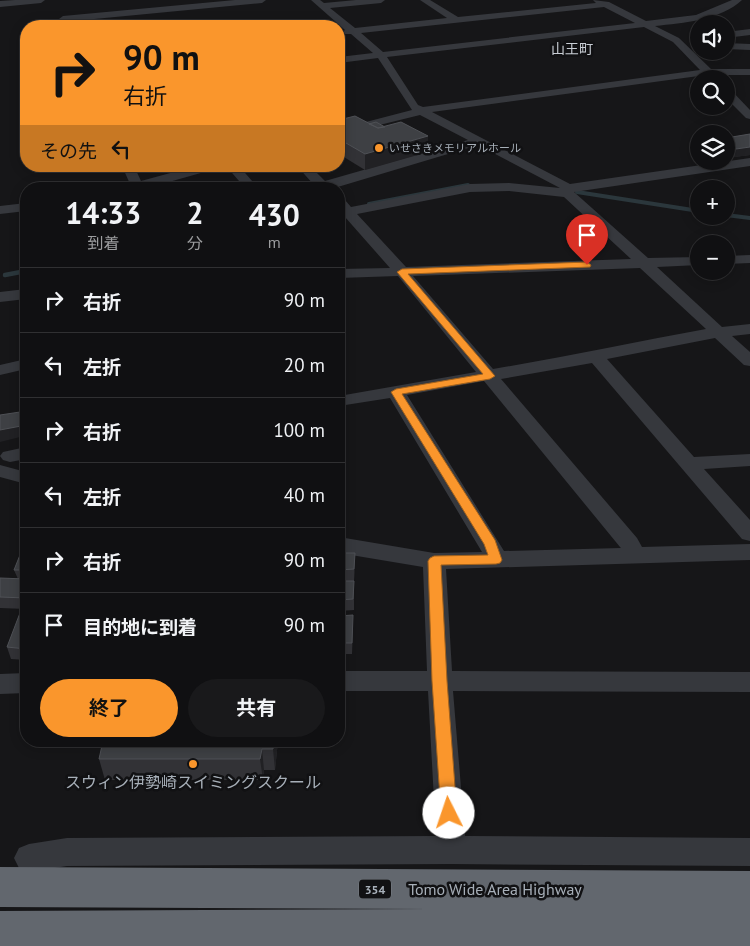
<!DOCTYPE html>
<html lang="ja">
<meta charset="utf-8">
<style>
:root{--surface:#101012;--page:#19191b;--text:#f1f3f6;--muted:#9c9d9f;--line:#303032;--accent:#fa962c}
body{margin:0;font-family:"PT Sans","Noto Sans JP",sans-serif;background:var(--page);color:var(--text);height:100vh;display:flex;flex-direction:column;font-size:19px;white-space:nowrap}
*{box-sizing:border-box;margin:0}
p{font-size:16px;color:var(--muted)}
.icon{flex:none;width:28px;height:28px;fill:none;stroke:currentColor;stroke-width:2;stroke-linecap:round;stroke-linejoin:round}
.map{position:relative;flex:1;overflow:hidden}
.panel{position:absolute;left:20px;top:182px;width:325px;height:565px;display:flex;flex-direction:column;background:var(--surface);border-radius:20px;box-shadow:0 2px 12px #0003,0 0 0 1px var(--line)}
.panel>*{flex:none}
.hud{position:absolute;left:20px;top:20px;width:325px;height:152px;border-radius:20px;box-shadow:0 2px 12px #0003,0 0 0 1px var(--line);background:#fa962c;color:#111;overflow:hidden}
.controls{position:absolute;left:690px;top:15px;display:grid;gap:10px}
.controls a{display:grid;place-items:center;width:45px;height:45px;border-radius:50%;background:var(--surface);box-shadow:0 2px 12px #0003,0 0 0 1px var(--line);font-size:25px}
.pin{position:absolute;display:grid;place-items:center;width:42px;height:42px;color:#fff;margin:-51px -21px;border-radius:50% 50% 50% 0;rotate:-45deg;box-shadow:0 0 5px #0007}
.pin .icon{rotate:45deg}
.me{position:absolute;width:55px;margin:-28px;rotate:356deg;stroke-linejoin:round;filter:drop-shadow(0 0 4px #0008)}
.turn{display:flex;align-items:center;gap:18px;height:105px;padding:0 20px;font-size:22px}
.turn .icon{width:65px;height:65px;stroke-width:2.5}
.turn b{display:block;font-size:35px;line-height:42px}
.then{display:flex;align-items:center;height:48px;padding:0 20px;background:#0003;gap:10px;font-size:19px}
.eta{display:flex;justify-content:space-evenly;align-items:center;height:85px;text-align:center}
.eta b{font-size:30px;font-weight:700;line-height:35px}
.cta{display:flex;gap:10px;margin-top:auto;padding:10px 20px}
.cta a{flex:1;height:58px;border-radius:30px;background:var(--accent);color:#111;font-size:20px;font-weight:700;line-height:58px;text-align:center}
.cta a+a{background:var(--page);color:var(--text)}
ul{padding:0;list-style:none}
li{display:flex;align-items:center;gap:15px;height:65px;padding:0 20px;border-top:1px solid var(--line)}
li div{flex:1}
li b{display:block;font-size:19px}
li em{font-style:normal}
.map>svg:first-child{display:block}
</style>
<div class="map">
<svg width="750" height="946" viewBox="0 0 750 946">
<rect width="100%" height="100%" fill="#161618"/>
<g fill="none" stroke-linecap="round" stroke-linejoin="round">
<path stroke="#2b373c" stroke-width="4" d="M577 192 699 211
M369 204 468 185
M726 215 750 218"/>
<path stroke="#2b373c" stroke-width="4.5" d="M5 275 26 271"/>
<path fill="#36383d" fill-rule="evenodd" d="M15 0H45L41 3 0 7V1Z
M235 0H266L262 3 63 22 59 19 63 16Z
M311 0H320L324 3 356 0H385L381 3 330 8 355 28 447 18 420 0H430L458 17 596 3 593 0 609 2 646 21 696 15 732 0H742C721 20 683 23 655 26L679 38 711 69H750V75H717L720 79H709L706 75 432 112 570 184 750 158V166L574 192 648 258 699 257V265L657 267 722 327 750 324V334L732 336 750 352V366L744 365 715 338 607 359 694 457 750 454V466L704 469 750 520V541L742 539 592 363 501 379 637 538 642 547 750 544V560L446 569 452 671 750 672V692L453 691 465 836 750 838V866L451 864 67 866 29 872 19 868 14 858 19 848 29 844 67 838 436 836 428 691H339V671H427L423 567 339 553V537L434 553 482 552 390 398 339 406V396L476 372 398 276 339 278V269L390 268 345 217 339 218V199L345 200 351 207 470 184 509 183 560 188 478 145 331 189H307L314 185 297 166H310L325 181 468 140 420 115 339 135V129L412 110 378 58 339 63V57L373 53 351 34H344L342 32 345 30ZM604 7 635 23 383 52 361 33ZM644 27 673 42 700 70 423 107 418 105 387 57ZM509 191 564 197 631 259 406 267 357 214 470 192ZM640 268 706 329C635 342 564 357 493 369L413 276ZM484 381 620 547 621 548 504 551 407 395Z
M750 29V35L726 38V32Z
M726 43 750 44V50L726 49Z
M726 88 730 89 750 110V119L746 118 726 98Z
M122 166H134L141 181 196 166H217L215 169 144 189H120L121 186 130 184Z
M226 166H239L259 189H246Z
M26 203V211L0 214V206Z
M750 255V263L726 264V256Z
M26 289V299L0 302V292Z
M26 359V369L0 375V365Z
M26 447V459L10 462 3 460 0 456 3 452Z
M0 465 26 472V484L0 477Z
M26 673V693L0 694V674Z"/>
<path fill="#62676e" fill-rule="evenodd" d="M0 867 750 871V946H0V911L430 909 0 907Z"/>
</g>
<path fill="#323236" d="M339 120 428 152 365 170 339 154Z
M750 134V155L734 157 726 152V138Z
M26 540V609L0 608V578L18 579 14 570Z
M339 553 355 564 354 581H339Z
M339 581 354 592V610L339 611Z
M26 613V660L11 659 7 647Z
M339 616 353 626 352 654H339Z
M103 741H278L275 770H264L263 780H105L99 759Z"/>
<path fill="#212124" d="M428 136V152L365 170V154Z
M750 147V155L734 157 736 149Z
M20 412 23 422 24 436 0 442V430Z
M355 553V564L354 581V569Z
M274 741H278L275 770 273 749Z
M262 749 264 770 263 780 260 759Z"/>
<path fill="#3e4044" stroke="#4f5156" d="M355 116 378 128 401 122 428 136 365 154 339 139V120Z
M376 122 385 127 378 128 369 124Z
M750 134V147L736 149 726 143V138Z
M24 410H26V425H25Z
M20 412 21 426 0 430V415Z
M26 540V570H14Z
M339 553H355L354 569 339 570Z
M0 578 26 579V598L0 597Z
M339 581H354L353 599 339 600Z
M20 613H26V649L7 647Z
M353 615 352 643H339V616Z
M103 741H274L273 749H262L260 759H99Z"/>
<path fill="#fa962c" stroke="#a2621d" d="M587 262 591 265 590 267 408 274 495 376 490 379 402 394 495 540 502 560 500 563 496 564 441 565 447 681 457 813 455 818 449 820 443 818 441 813 432 681 428 561 430 558 434 556 488 555 484 544 391 392 396 389 483 374 397 272 402 269Z"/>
<g fill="#fa962c" stroke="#111113" stroke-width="2">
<circle cx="379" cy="148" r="5"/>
<circle cx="193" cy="764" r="5"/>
</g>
<g text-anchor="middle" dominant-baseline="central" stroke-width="5" stroke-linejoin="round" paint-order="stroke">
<g font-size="11" fill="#a7afb8" stroke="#111113" text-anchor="start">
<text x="389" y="148">いせさきメモリアルホール</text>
</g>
<rect fill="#111113" stroke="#7a8086" stroke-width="1" x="359" y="879.5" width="32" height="19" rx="4"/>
<g font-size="12" font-weight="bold" fill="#a7afb8">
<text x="375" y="889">354</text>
</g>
<g font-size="14" fill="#c8cdd4" stroke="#111113">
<text x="572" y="49">山王町</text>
</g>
<g font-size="16" fill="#a7afb8" stroke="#111113">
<text x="193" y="782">スウィン伊勢崎スイミングスクール</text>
</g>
<g font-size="16" fill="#a7afb8" stroke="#111113">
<text x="495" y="889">Tomo Wide Area Highway</text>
</g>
</g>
</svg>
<div class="controls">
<a><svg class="icon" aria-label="sound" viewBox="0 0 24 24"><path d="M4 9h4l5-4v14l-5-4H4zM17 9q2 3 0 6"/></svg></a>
<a><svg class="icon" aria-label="search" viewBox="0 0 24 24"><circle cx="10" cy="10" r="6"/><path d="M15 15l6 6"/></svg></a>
<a><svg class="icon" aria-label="layers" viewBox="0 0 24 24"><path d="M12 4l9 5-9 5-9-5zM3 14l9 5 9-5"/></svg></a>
<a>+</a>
<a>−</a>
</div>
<div class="pin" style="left:587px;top:265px;background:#d93025"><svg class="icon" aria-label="arrive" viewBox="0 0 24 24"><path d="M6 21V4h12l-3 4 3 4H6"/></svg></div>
<svg class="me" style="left:449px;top:813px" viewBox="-20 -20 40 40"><circle r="19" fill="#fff"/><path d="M0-13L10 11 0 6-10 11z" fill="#fa962c"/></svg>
<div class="hud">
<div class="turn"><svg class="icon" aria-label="right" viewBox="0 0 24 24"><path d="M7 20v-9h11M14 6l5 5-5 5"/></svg><div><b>90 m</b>右折</div></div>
<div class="then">その先<svg class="icon" aria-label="left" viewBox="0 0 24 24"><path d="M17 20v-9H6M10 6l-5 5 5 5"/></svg></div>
</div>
<section class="panel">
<div class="eta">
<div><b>14:33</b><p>到着</p></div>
<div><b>2</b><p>分</p></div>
<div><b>430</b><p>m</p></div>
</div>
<ul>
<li><svg class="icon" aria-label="right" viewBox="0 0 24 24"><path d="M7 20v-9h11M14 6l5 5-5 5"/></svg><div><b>右折</b></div><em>90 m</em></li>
<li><svg class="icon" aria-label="left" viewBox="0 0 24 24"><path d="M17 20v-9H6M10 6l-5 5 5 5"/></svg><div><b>左折</b></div><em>20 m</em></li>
<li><svg class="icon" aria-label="right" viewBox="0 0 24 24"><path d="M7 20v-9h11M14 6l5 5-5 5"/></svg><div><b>右折</b></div><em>100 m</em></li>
<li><svg class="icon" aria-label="left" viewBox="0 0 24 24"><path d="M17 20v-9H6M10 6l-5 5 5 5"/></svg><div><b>左折</b></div><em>40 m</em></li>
<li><svg class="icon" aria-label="right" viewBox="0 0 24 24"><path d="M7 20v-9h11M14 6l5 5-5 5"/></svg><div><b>右折</b></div><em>90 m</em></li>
<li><svg class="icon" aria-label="arrive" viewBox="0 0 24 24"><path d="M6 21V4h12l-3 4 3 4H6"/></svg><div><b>目的地に到着</b></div><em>90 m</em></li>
</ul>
<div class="cta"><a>終了</a><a>共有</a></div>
</section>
</div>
